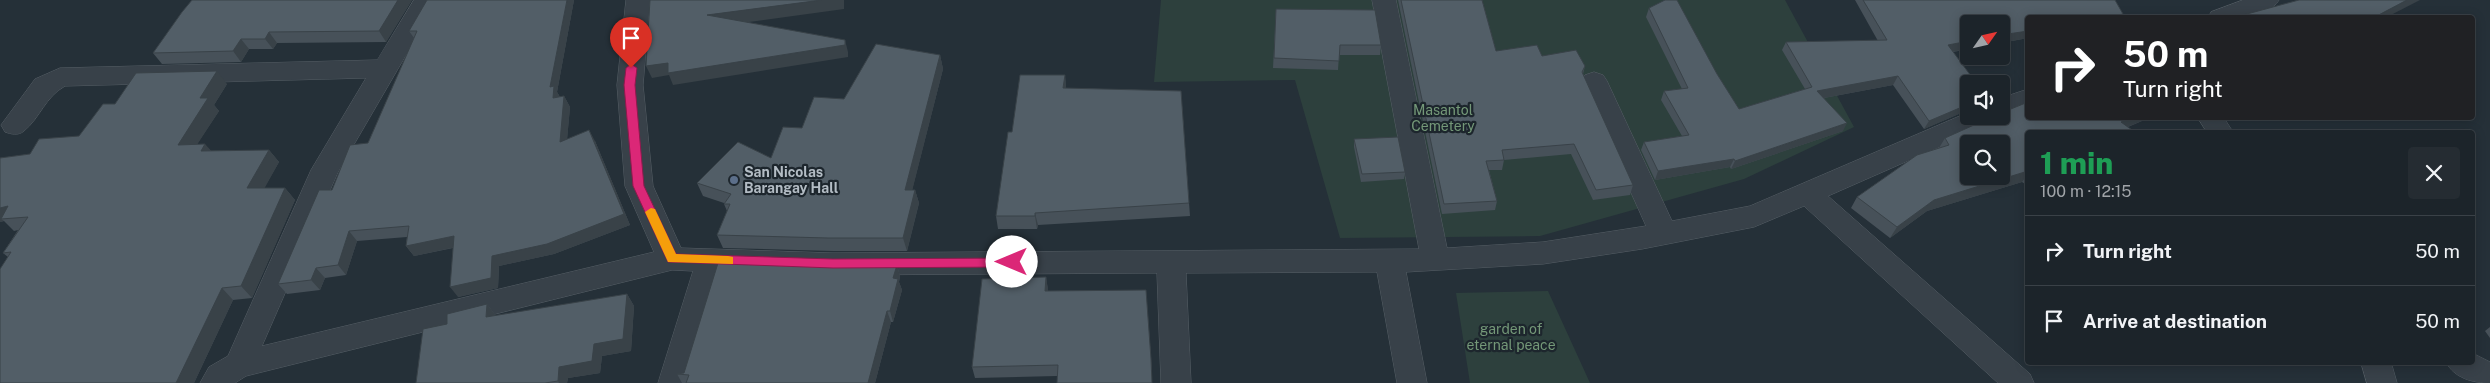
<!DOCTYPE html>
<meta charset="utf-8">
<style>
:root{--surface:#1c242a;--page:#252c32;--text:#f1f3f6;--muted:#a0a4a8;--line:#3a4147}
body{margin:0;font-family:"Public Sans",sans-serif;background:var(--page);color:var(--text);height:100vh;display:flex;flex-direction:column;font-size:19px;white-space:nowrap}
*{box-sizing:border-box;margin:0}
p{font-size:16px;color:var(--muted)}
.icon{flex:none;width:28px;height:28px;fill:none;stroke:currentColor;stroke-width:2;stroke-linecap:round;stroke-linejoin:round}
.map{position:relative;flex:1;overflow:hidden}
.panel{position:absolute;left:2025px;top:130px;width:450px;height:235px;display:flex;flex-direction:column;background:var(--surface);border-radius:5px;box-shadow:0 2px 12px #0003,0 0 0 1px var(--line)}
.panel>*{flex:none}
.top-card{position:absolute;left:2025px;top:15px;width:450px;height:105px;border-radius:5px;box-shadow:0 2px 12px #0003,0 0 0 1px var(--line);background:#202124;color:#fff;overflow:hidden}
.needle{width:32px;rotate:56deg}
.fabs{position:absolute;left:1960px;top:15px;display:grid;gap:10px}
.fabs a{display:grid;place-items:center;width:50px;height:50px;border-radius:5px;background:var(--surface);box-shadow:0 2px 12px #0003,0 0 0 1px var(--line);font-size:25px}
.pin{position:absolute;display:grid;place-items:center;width:42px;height:42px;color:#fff;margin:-51px -21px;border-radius:50% 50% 50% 0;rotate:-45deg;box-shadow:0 0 5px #0007}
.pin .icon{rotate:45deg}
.me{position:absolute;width:55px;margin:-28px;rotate:270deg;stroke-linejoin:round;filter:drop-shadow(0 0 4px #0008)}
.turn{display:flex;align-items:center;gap:18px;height:105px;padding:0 15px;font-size:22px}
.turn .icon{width:65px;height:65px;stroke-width:2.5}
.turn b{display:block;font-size:35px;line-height:42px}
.round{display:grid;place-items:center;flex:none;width:52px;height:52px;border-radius:5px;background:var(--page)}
.head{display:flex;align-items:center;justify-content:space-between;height:85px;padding:0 15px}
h1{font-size:30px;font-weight:800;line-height:38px;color:#1e9e55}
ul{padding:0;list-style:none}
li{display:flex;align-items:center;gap:15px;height:70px;padding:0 15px;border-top:1px solid var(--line)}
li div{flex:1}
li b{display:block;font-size:19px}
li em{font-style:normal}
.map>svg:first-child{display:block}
</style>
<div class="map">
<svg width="2490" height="383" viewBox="0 0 2490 383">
<rect width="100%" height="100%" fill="#253038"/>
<path fill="#2d403d" d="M1161 0H1785L1854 127 1744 179 1540 236 1340 238 1295 80 1154 82Z
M1548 291 1590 383H1470L1456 293Z"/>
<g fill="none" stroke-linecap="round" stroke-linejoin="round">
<g stroke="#565f66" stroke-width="1">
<path id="minor" d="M414 0H438L338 172 262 346 654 252 625 186 617 85 626 0H650L643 85 653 186 681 248 833 253 1419 249 1372 0H1396L1447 248 1543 242 1646 226 1581 81 1585 75 1594 72 1603 75 1607 81 1672 221 1750 206 1969 112V116H2001V98L2028 89V109L2001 118 1997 117 1994 123 1828 196 2030 374 2034 383H1998L1804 206 1754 227 1642 249 1543 264 1406 272 1427 383H1397L1377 272 1186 273 1191 383H1161L1157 273 833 275 722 272 688 383H658L693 271 672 270 246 376 235 383H200L209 367 228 356 311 170 366 78 65 86C45 97 40 118 24 131 18 136 11 134 5 132L1 125 35 79 60 68 377 60Z
M2243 0H2279C2267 20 2228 18 2208 18L2211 12Z
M2198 118H2224L2233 132H2207Z
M2472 353 2490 362V383C2473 383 2454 378 2446 362H2472Z
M2361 362H2391L2397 383H2367Z"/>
</g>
<use href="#minor" fill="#384149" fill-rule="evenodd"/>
</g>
<path fill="#475159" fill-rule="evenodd" d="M412 0 386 42 277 43 273 49H249L241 62 162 64 153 53Z
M427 0H574L557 92 560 97 564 96 570 107 567 139 595 141 630 225 554 254 499 266 498 288 458 297 453 248 414 256 406 246 407 237 357 241 346 275 325 278 320 290 287 294 278 284 332 190 368 143 414 38 409 31Z
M1398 0H1482L1496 51 1542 56 1585 66 1583 74 1633 185 1630 195 1593 200 1571 154 1504 160 1502 170H1489L1497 201 1495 210 1442 214Z
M1855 0H2115L2028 18V38L2001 43V24H1969V49L1953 52 1969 84V111L1968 110 1924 129 1893 85 1824 98 1843 131 1731 169 1730 167 1655 180 1641 150 1644 142 1682 136 1661 100 1664 91 1682 89 1646 17 1649 8 1717 74 1739 109 1805 89 1782 50 1786 42 1878 41Z
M1276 9 1381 45 1380 55H1339L1338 70 1273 68Z
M940 55 943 69 912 190H915L919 203 907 251H833L723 248 717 235 727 211 724 204V203L703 196 697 183 771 158 802 128 844 99Z
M1065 75 1066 88 1181 91 1190 216 1038 225 1037 229H998L996 216 1012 132Z
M227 84 214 105 219 111 197 144 211 151 269 150 279 162 264 188H285L295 200 252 298 233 300 194 383H0L8 257 3 253 18 230 14 231 4 221 0 222V158L30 154 79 136 115 104Z
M2028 102V118H2149L2128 127 2132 130 2130 132H2028V186L2022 182 1927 211 1890 238 1851 208 1857 197 1917 155 1939 148 1945 138 1994 116H2001V113ZM1969 144H2001V176H1969Z
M1354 139 1405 172 1404 179 1361 182 1354 147Z
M897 265 900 276 899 282 902 290 893 322H891L875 383H682L677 374 684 373Z
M1046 277 1048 291 1152 370V383H1057V376L975 378 972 367Z
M627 294 634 306 631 351 602 356 600 373 568 378 567 383H416L447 324 487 304 496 316Z
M2490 327V338L2485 331Z"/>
<path fill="#394248" d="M398 0H412L386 42 379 31Z
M567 0H574L557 92 560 97 553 98 550 87Z
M822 0H844V9L712 27 707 15Z
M2407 0H2420L2385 18H2373Z
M2123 14 2120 18H2101Z
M2028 31V38L2001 43V35Z
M269 32 277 43 273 49 265 39Z
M241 39 249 49 241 62 233 51Z
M845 40 848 52V57L673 85 669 75 652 78 646 66 668 63Z
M1969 41V49L1943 53 1948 45Z
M940 55 943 69 909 203 905 190Z
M217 71 227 84 214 105 219 111 189 157 178 145 200 98Z
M1065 75 1066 88H1063Z
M1898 76 1893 85 1813 100 1817 91Z
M564 96 570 107 566 152 560 142Z
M1969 104 1968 110 1924 129 1929 121Z
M2131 118H2149L2115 132 2121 122Z
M1847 123 1843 131 1731 169 1735 161Z
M589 130 595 141 630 225 554 254 499 266 498 288 458 297 450 287 492 256Z
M205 144 216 156 201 151Z
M269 150 279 162 258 200 247 188Z
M1734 159 1730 167 1655 180 1658 171Z
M2028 171V174L2022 182 1927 211 1890 238 1897 227 1934 200Z
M285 188 295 200 252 298 241 286Z
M915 190 919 203 907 251 903 238Z
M8 206 1 219 4 221 0 222V208Z
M1035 213 1038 225 1037 229 1035 216Z
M349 231 357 241 346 275 338 265Z
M454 236 461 246 414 256 406 246Z
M897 265 900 276 899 282 902 290 893 322 890 311 893 278Z
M316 268 325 278 320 290 311 280Z
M1046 277 1048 289 1047 302 1045 291Z
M222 288 233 300 194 383H176Z
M627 294 634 306 631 351 602 356 600 373 568 378 567 383H559L558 381 559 367 594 344Z
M1147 301 1152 370V383Z
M487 304 496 316 486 317Z
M887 311 891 322 875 383H868Z"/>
<path fill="#525e67" stroke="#394248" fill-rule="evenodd" d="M192 0H398L379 31 269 32 265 39H241L233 51 153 53 182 12Z
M427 0H567L550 87 554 86 553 98 564 96 560 142 589 130 624 214 547 244 492 256 491 278 450 287 454 236 406 246 409 226 349 231 338 265 316 268 311 280 278 284 319 190H332L350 145 368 143 417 31H409Z
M650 0H822L707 15 845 40V45L668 73V63L646 66Z
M1401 0H1482L1496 51 1537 45 1542 56 1576 50 1585 66 1582 72 1633 185 1596 190 1574 144 1502 150 1504 160 1486 161 1497 201 1444 204Z
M1665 0H1677L1717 74 1739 109 1812 87 1786 42 1887 40 1863 0H2115L2123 14 2101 18H2028V31L2001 35V24H1969V41L1948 45 1977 84H1969V104L1929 121 1898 76 1817 91 1847 123 1735 161 1734 159 1658 171 1644 142 1689 135 1664 91 1688 88 1649 8Z
M2299 0H2407L2373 18H2232Z
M1276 9 1375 10 1381 45H1340L1339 61 1274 58Z
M876 44 940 55 905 190H915L903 238H828L717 235 730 204H724L731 194 697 183 738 142 771 158 783 127 802 128 814 97 844 99Z
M217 71 200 98H208L178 145 205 144 201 151 269 150 247 188H285L241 286 222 288 176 383H0V269L11 252 3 253 28 217 1 219 8 206 0 208V158L30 154 39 139 79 136 103 104H115L136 73Z
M1020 75H1065L1063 88 1181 91 1189 203 1035 213V216H996L1008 132H1012Z
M2028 102V118H2131L2121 122 2132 130 2127 132H2028V171L1934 200 1897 227 1857 197 1917 155 1949 145 1945 138 1994 116H2001V113ZM1969 144H2001V176H1969Z
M1398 137 1405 172 1362 174 1354 139Z
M718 263 897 265 893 278 898 279 890 311H887L868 383H686L689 375 677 374 684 373Z
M1046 277 1045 291 1146 290 1151 359 1152 383H1057L1058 365 972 367 982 279Z
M627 294 623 339 594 344 592 361 559 367 558 381 545 383H416L423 329 447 324V314L487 304 486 317Z"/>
<path fill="#db2777" stroke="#8e194d" d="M631 64 637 68 635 85 644 186 676 254 833 259 1012 258 1018 262 1012 267 833 268 668 262 633 186 624 85 626 68Z"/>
<path fill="#f59e0b" d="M651 208 655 209 676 254 728 256 733 257V264L668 262 645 212Z"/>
<circle fill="#5c6f8a" stroke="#1d262d" stroke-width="2" cx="734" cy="180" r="5"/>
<g text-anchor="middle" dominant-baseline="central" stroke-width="4.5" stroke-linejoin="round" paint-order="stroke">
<g font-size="14" fill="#749878" stroke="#1d262d">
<text x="1443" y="110">Masantol<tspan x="1443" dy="16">Cemetery</tspan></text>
<text x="1511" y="329">garden of<tspan x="1511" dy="16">eternal peace</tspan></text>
</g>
<g font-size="14" font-weight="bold" fill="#b3bcc4" stroke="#1d262d" text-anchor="start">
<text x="744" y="172">San Nicolas<tspan x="744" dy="16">Barangay Hall</tspan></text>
</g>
</g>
</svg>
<div class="fabs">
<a><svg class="needle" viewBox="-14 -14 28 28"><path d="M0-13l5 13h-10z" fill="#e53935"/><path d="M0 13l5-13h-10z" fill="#a0a4a8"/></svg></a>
<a><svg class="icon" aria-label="sound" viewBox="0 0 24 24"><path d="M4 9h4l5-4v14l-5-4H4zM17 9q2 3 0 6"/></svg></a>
<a><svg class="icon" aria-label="search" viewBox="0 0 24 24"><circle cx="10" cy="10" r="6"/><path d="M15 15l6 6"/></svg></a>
</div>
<div class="pin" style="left:631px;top:68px;background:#d93025"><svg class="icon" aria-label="arrive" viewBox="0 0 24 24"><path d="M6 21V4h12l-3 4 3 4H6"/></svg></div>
<svg class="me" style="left:1012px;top:262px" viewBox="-20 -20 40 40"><circle r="19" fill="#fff"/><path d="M0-13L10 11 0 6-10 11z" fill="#db2777"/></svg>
<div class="top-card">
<div class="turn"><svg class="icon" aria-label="right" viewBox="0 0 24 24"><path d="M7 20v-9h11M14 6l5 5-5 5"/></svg><div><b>50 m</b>Turn right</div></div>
</div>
<section class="panel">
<div class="head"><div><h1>1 min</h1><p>100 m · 12:15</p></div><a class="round"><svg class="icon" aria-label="close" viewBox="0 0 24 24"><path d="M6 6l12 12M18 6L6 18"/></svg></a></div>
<ul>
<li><svg class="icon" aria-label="right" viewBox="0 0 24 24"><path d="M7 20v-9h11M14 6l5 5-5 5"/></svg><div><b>Turn right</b></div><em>50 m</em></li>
<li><svg class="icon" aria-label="arrive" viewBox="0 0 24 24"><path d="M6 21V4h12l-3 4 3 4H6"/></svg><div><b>Arrive at destination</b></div><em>50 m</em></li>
</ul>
</section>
</div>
